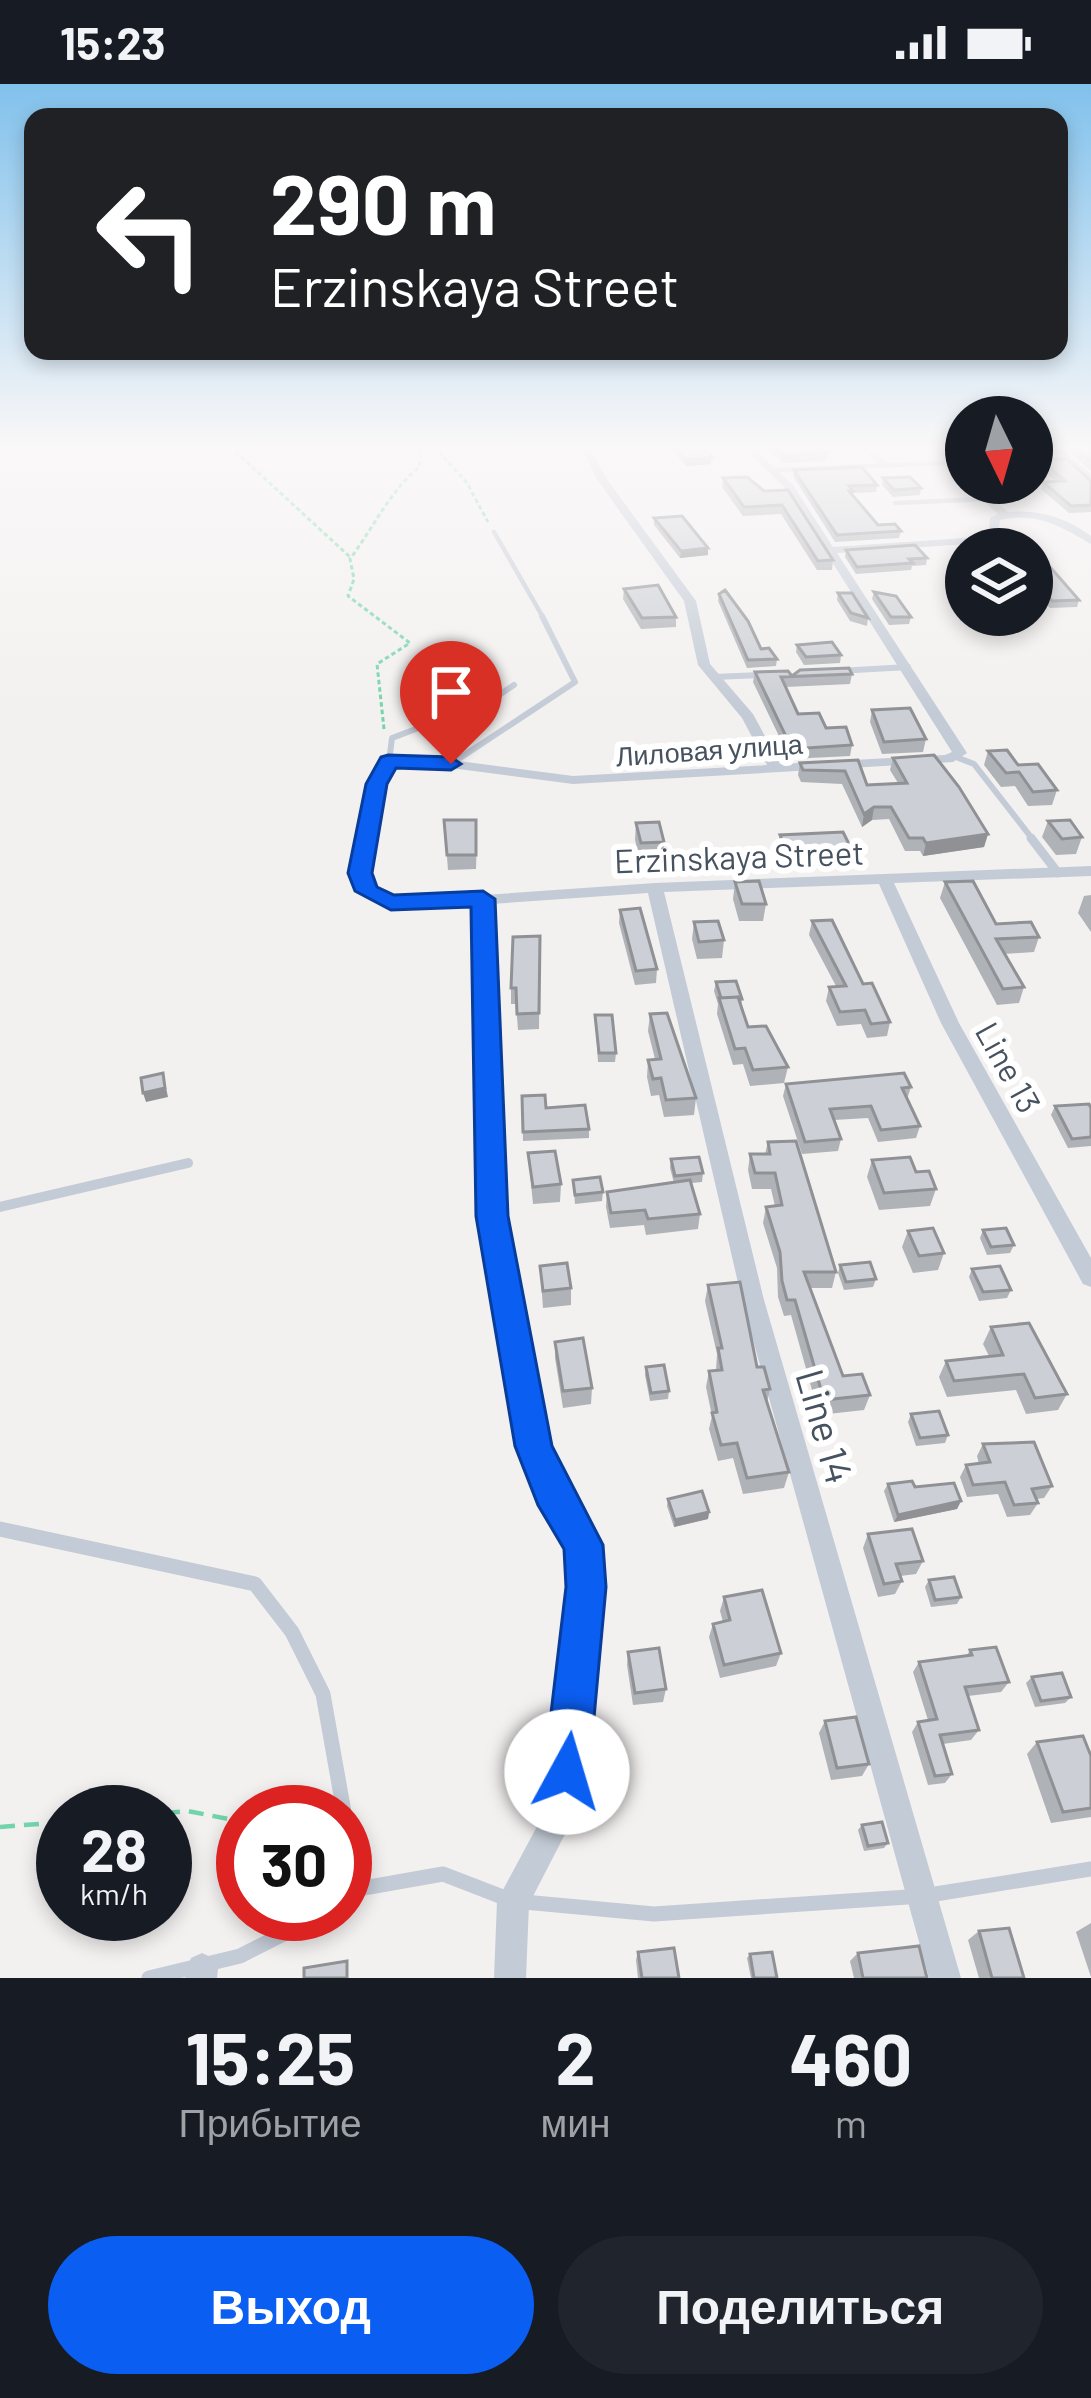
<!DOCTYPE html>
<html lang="ru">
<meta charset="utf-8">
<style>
:root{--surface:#171b24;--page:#20242c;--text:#f1f3f6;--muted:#9ea1a6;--accent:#0b5ef2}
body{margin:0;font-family:Barlow,sans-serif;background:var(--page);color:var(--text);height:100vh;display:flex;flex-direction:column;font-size:45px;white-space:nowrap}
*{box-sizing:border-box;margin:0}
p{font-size:39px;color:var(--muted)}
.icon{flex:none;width:66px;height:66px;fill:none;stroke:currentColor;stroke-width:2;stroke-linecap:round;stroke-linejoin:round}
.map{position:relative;height:1894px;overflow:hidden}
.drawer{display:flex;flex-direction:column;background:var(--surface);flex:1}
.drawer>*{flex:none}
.hud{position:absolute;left:24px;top:24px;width:1044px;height:252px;border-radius:24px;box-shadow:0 6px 18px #0003;background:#202124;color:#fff;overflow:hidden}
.needle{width:78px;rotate:175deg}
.fabs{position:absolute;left:945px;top:312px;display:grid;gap:24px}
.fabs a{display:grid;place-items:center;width:108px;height:108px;border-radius:50%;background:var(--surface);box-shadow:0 6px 18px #0003;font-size:60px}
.speed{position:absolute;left:36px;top:1701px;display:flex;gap:24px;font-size:60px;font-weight:700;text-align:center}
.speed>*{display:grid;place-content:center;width:156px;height:156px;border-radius:50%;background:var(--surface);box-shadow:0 6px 18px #0003;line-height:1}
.speed small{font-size:30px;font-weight:400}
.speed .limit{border:18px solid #d22;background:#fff;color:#111}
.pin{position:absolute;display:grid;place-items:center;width:102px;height:102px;color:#fff;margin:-123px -51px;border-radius:50% 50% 50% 0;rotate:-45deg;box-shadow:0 0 12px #0007}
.pin .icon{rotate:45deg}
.me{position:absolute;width:132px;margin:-66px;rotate:6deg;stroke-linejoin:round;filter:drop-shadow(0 0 9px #0008)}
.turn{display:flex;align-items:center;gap:42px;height:252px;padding:0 48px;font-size:54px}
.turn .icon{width:156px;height:156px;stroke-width:2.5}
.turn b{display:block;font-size:84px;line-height:102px}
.eta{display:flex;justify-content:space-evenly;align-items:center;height:204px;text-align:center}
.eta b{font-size:72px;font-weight:700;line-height:84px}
.button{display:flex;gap:24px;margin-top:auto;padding:24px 48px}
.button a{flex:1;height:138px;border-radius:72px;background:var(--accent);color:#fff;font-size:48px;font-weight:700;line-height:138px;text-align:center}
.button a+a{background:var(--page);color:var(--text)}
.status{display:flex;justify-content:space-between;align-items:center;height:84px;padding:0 60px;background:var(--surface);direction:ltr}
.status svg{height:33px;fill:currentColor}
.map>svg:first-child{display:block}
</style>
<div class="status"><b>15:23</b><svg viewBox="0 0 49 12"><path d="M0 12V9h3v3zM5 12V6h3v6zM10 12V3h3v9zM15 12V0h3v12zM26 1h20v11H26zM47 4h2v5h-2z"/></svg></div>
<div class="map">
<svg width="1091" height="1894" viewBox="0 0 1091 1894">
<rect width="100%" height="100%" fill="#f3f0f0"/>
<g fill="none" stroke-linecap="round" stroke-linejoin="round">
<path stroke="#71d4aa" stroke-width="3" stroke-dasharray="4.5 3" stroke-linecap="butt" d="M239 362 235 367 350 473
M434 362 467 399 488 438
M384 645 377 580 410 559 348 512 354 495 350 475C373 444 390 407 419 383L422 362"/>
<path stroke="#71d4aa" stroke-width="4.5" stroke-dasharray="15 9" stroke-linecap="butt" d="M165 1729 188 1727 243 1738
M0 1743 63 1738"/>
<path stroke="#c3cbd6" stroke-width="4.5" d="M1032 376 1067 375
M777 386 966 378
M895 419 987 415
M494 448 544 535"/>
<path stroke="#c3cbd6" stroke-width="6" d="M838 587 908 583
M713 593 762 591
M956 673 974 680 1034 757
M389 678 392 654 490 617 514 601
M451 680 575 598 542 532"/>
<path stroke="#c3cbd6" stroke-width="9" d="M1031 754 1058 789"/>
<path stroke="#c3cbd6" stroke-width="10" d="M0 1123 188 1079"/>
<path stroke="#c3cbd6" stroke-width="15" d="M0 1445 255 1500 292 1548 323 1610 344 1728
M345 1734 358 1805
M345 1814 358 1805 443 1790 513 1817 654 1830 923 1812 1091 1785
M149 1894 240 1872 323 1830"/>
<path fill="#c3cbd6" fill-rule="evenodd" d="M581 362H589L606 394 696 517 710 580 753 630 780 680 945 671 952 668 786 405 742 362H751L793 401 833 463 979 453 989 448 990 434 998 430 944 381 940 362H948L951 378 966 391V399H975L1008 428C1039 425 1065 433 1091 452V460C1060 442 1038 428 1000 436L998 452 981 459 837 469 967 669 953 678 573 700 451 684 394 682C376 719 362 764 374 804L394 813 442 814 655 799 1091 782V792L894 799 959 939 1091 1174V1203L1083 1200 941 939 879 800 664 808 764 1216 961 1894H929L742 1216 648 809 491 820 502 1133 545 1362 561 1401 596 1461 599 1503 578 1725 529 1820 526 1894H494L497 1817 548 1722 573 1503 570 1464 542 1417 521 1362 482 1133 475 822 391 823 361 810C343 768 362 714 384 675L389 674 451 676 573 692 767 681 742 634 698 581 684 517 596 394Z
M857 362H866L892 381 884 383Z
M1049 362H1058L1091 390V398Z
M202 1869 213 1874 218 1885 217 1894H185L191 1874Z"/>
</g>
<path fill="#afb2b7" d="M668 362H701L711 380 686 382Z
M763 362H818L827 369 826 377 783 379Z
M1063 362H1091V387Z
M1041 376 1091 397V428L1069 429 1041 405 1043 398H1056L1039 383Z
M794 386 877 401 876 408 853 409V411L878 441 901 447 899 454 835 458 793 392Z
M723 394 764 407 788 406 833 476 832 486H817L781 430 743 432 722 403Z
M883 394 921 404 920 411 893 413 882 401Z
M654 434 708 471 680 474 654 441Z
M846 466 927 474 926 481 912 482 911 486 856 490 845 473Z
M1032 485 1079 516 1077 523 1050 524 1032 504Z
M624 505 676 533V543L641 545 623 515Z
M874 508 911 533 909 540 889 541 872 515Z
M838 509 868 534 867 542 850 537 837 516Z
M719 510 761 565 777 575 776 582 747 584 718 517Z
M797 561 841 571 840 579 804 581 796 568Z
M755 588 792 592 852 590 850 600 785 603 798 630 826 644 852 661 850 672 790 675 753 598Z
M872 626 926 655 923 668 882 670 870 638Z
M988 667 1018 681 1057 706 1052 721 1028 722 1015 702 1001 703 984 681Z
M893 674 988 750 984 763 923 772 920 767H905L889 735 872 736 862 743 842 700 801 698 798 691 800 679 858 676 867 701 898 699 890 686Z
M444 736 477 750 476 785 448 786Z
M1048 737 1082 753 1076 770 1056 771 1042 753Z
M636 739 664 758 663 775 640 776 635 756Z
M780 751 851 764 848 777 784 779 778 764Z
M735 798 766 820 763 837H739L733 815Z
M945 798 996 840 1039 853 1034 868 1004 870 1024 903 1019 919 997 921 940 814Z
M1091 811V848L1078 829 1084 812Z
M620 826 657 885 656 899 635 901 619 839Z
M812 837 890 938 887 952 867 954 861 940 837 942 826 917 829 903 836 902 809 851Z
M694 838 724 856 722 874 697 875 692 855Z
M540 852 539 945 518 946 516 920H511V904Z
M716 898 742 915 741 922 748 943 788 983 784 999 750 1002 743 980 733 981 717 930 718 920 714 907Z
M650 930 696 1014 694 1031 664 1033 659 1011 651 1012 647 993 648 976 655 975 648 947Z
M595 931 616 969 615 978H598Z
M786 1000 911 1003 907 1015 920 1042 916 1054 878 1058 868 1034 834 1036 841 1055 838 1067 802 1070 783 1012Z
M522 1012 589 1045V1054L523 1057Z
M1055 1022 1091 1024V1062L1068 1064 1051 1031Z
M768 1058 836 1188 832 1204H810L843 1292 870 1311 864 1326 819 1331 791 1231 784 1232 778 1213 777 1184 763 1139 766 1123 775 1122 771 1105H752L748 1086 750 1070H765Z
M528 1069 561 1100 560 1118 533 1120Z
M671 1075 703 1089 702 1098 691 1099 700 1130 698 1145 646 1151 644 1141 610 1144 606 1123 607 1108 674 1099 670 1084Z
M872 1076 916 1088 936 1105 930 1122 879 1126 867 1093Z
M573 1096 603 1108 602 1117 575 1120Z
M983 1146 1014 1161 1010 1169 987 1171 980 1154Z
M908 1147 944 1169 938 1186 913 1189 902 1163Z
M840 1181 876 1195 873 1203 844 1206 838 1189Z
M540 1182 571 1204V1221L543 1224Z
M972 1185 1011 1206 1007 1214 979 1217 969 1193Z
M708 1201 770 1305 767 1319 789 1388 784 1404 743 1410 733 1374 718 1377 709 1345 712 1332 706 1303 709 1287 716 1286 717 1270 705 1217Z
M991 1243 1067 1310 1058 1326 1026 1330 1016 1306 947 1313 939 1293 946 1277 989 1272 983 1260Z
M555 1258 592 1304 591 1320 563 1324 555 1274Z
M646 1283 669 1307 668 1315 650 1317 645 1291Z
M911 1330 948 1351 945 1359 916 1362 908 1338Z
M983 1360 1052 1402 1044 1414 1036 1415 1038 1419 1030 1431 1007 1433 998 1410 967 1413 960 1393 966 1381 979 1380 977 1372Z
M888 1400 915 1403 961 1417 957 1425 894 1438 884 1407Z
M668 1415 709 1428 708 1435 674 1443 667 1422Z
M868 1450 923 1477 916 1490 900 1492 902 1497 895 1510 878 1513 863 1464Z
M929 1496 961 1513 957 1520 931 1523 925 1503Z
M724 1513 781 1569 776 1582 720 1594 709 1553 713 1540 723 1538 720 1527Z
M970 1566 1009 1598 1001 1608 968 1612 979 1646 971 1656 943 1660 952 1690 945 1699 928 1701 912 1648 918 1638 928 1636 913 1588 919 1578 967 1571Z
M628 1568 666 1605 663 1618 633 1621 627 1581Z
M1032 1593 1071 1613 1065 1619 1035 1623 1026 1599Z
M825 1637 869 1680 862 1692 831 1696 819 1649Z
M1037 1658 1091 1672V1733L1051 1739 1027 1670Z
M862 1741 888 1759 884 1764 864 1767 858 1746Z
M1091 1839V1893L1076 1848Z
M979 1847 1024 1894H979L968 1856Z
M638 1868 679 1894H638L636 1876Z
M858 1869 927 1894H854L850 1877Z
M750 1870 777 1894H751L747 1874Z"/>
<path fill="#8f9195" d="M1052 362 1050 369 1032 371V364Z
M712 373 711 380 686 382 687 376Z
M708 464V471L680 474 681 467Z
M874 723 872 736 862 743 864 730Z
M988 750 984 763 923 772 926 759Z
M163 989 168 1013 146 1018 143 1009Z
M961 1417 957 1425 894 1438 898 1431Z
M709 1428 708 1435 674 1443 675 1436Z"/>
<path fill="#cccfd5" stroke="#8f9195" stroke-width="3" d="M674 362H701L712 373 687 376Z
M773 362H818L827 369 784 371Z
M1073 362H1091V378Z
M1067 375 1091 397V421L1071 422 1043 398 1065 397 1041 376Z
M862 383 877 401 849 402 853 407H849L878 441 895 440 901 447 837 451 794 386Z
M747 393 764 407 788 406 833 476 818 477 782 421 744 423 723 394Z
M910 393 921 404 894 406 883 394Z
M682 432 708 464 681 467 654 434Z
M915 461 927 474 909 475 913 479 857 483 846 466Z
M1051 484 1079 516 1052 517 1032 494V485Z
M658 501 676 533 642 534 624 505Z
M725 506 748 537 761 565 769 564 777 575 748 576 719 510Z
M874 508 896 512 911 533H891Z
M838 509H852L868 534 851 529Z
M832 558 841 571 806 573 797 561Z
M849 584 852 590 781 593 798 630 819 629 826 644 846 643 852 661 792 665 755 588 788 587 792 592 800 586Z
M910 624 926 655 884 658 872 626Z
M1007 666 1018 681 1038 680 1057 706 1033 708 1019 688 1006 689 988 667Z
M934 671 959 703 988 750 926 759 923 754H909L891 723H874L864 730 845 687 803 686 800 679 858 676 867 701 907 699 893 674Z
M444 736H476V771H447Z
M1070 736 1082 753 1062 755 1048 737Z
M659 738 664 758 641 759 636 739Z
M843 748 851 764 786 766 780 751Z
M759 797 766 820H742L735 798Z
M973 797 996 840 1031 838 1039 853 996 855 1024 903 1003 905 945 798Z
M640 824 657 885 636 887 620 826Z
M832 836 863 900 872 899 890 938 871 940 865 926 840 928 829 903 846 902 812 837Z
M718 837 724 856 699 858 694 838Z
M540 852 539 929 517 930 516 904H511L513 853Z
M736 897 742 915H739L738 913 721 914 716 898Z
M738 913 748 943 766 942 788 983 753 986 745 964 735 965 719 914Z
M667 929 696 1014 666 1016 661 994 653 995 648 976 661 975 650 930Z
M595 931H612L616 969H599Z
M163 989 165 1004 143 1009 141 994Z
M904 989 911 1003 902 1004 920 1042 881 1046 871 1022 830 1025 841 1055 805 1058 786 1000Z
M545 1011 546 1024 585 1021 589 1045 523 1048 522 1012Z
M1089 1020 1091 1024V1053L1072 1055 1055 1022Z
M796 1057 836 1188H804L843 1292 862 1290 870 1311 824 1316 795 1216H787L782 1197 780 1168 766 1123 782 1121 775 1089H755L750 1070H770L768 1058Z
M555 1067 561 1100 533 1103 528 1069Z
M699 1073 703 1089 675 1092 671 1075Z
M910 1073 916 1088 929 1087 936 1105 884 1109 872 1076Z
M600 1093 603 1108 575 1111 573 1096Z
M690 1096 700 1130 648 1135 645 1126 611 1129 607 1108Z
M933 1144 944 1169 919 1172 908 1147Z
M1006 1144 1014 1161 991 1163 983 1146Z
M870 1178 876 1195 846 1198 840 1181Z
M567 1179 571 1204 543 1207 540 1182Z
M1000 1182 1011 1206 983 1208 972 1185Z
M740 1198 757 1283H764L770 1305 763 1306 789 1388 747 1394 737 1359 721 1361 712 1329 717 1328 709 1287 722 1286 718 1264H722L708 1201Z
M1029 1239 1067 1310 1035 1314 1024 1290 954 1297 946 1277 1003 1271 991 1243Z
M583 1254 592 1304 563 1307 555 1258Z
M664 1281 669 1307 651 1309 646 1283Z
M939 1327 948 1351 920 1354 911 1330Z
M1034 1358 1052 1402 1032 1405 1038 1419 1014 1421 1005 1398 973 1401 966 1381 990 1378 983 1360Z
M912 1397 915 1403 954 1399 961 1417 898 1431 888 1400Z
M702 1407 709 1428 675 1436 668 1415Z
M912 1445 923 1477 896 1480 902 1497 884 1500 868 1450Z
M954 1493 961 1513 935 1516 929 1496Z
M762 1506 781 1569 724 1581 713 1540 730 1536 724 1513Z
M996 1563 1009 1598 965 1603 979 1646 940 1651 952 1690 935 1692 918 1638 937 1635 919 1578 972 1571 970 1566Z
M659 1564 666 1605 635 1609 628 1568Z
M1062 1589 1071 1613 1041 1617 1032 1593Z
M856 1633 869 1680 837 1684 825 1637Z
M1083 1652 1091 1672V1724L1063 1728 1037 1658Z
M882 1738 888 1759 868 1762 862 1741Z
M1009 1844 1024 1894H992L979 1847Z
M919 1862 927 1894H863L858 1869Z
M674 1864 679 1894H642L638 1868Z
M772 1868 777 1894H754L750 1870Z
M347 1877V1894H304V1884Z"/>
<linearGradient id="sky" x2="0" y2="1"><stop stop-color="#81c1ec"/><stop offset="0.58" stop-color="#faf8f8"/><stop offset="1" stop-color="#faf8f8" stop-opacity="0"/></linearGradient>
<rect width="1091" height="627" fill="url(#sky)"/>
<path fill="#0b5ef2" stroke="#073d9d" stroke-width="3" d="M388 671 451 673 461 680 451 686 396 684 387 700 372 789 377 803 394 811 483 807 495 815 508 1132 552 1362 603 1461 606 1503 589 1688 582 1704 567 1710 551 1704 544 1688 566 1503 564 1465 538 1421 515 1362 476 1132 471 823 391 826 355 807 348 789 366 700 381 673Z"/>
<g text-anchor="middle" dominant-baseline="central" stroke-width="12" stroke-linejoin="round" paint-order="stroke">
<g font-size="27" fill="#46525f" stroke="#fff">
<text transform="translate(709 665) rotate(-4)">Лиловая улица</text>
</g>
<g font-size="33" fill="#46525f" stroke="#fff">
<text transform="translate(739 772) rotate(-2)">Erzinskaya Street</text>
<text transform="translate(1009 983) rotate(61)">Line 13</text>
</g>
<g font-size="39" fill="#46525f" stroke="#fff">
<text transform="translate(826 1342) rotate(74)">Line 14</text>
</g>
</g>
</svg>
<div class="fabs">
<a><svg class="needle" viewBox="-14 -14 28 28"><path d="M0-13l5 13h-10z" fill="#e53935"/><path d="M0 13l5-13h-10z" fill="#9ea1a6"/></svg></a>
<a><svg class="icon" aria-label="layers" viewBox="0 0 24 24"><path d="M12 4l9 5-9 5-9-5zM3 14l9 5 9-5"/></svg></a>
</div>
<div class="speed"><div>28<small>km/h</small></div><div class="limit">30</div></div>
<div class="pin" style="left:451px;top:680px;background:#d93025"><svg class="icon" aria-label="arrive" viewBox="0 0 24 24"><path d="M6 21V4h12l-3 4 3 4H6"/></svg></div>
<svg class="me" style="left:567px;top:1688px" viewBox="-20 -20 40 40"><circle r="19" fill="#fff"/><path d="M0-13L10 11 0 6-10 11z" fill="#0b5ef2"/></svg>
<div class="hud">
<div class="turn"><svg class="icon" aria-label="left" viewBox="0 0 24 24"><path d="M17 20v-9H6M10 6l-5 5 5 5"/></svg><div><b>290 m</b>Erzinskaya Street</div></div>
</div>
</div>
<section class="drawer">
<div class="eta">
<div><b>15:25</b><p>Прибытие</p></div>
<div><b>2</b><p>мин</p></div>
<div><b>460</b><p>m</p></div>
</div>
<div class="button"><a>Выход</a><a>Поделиться</a></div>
</section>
